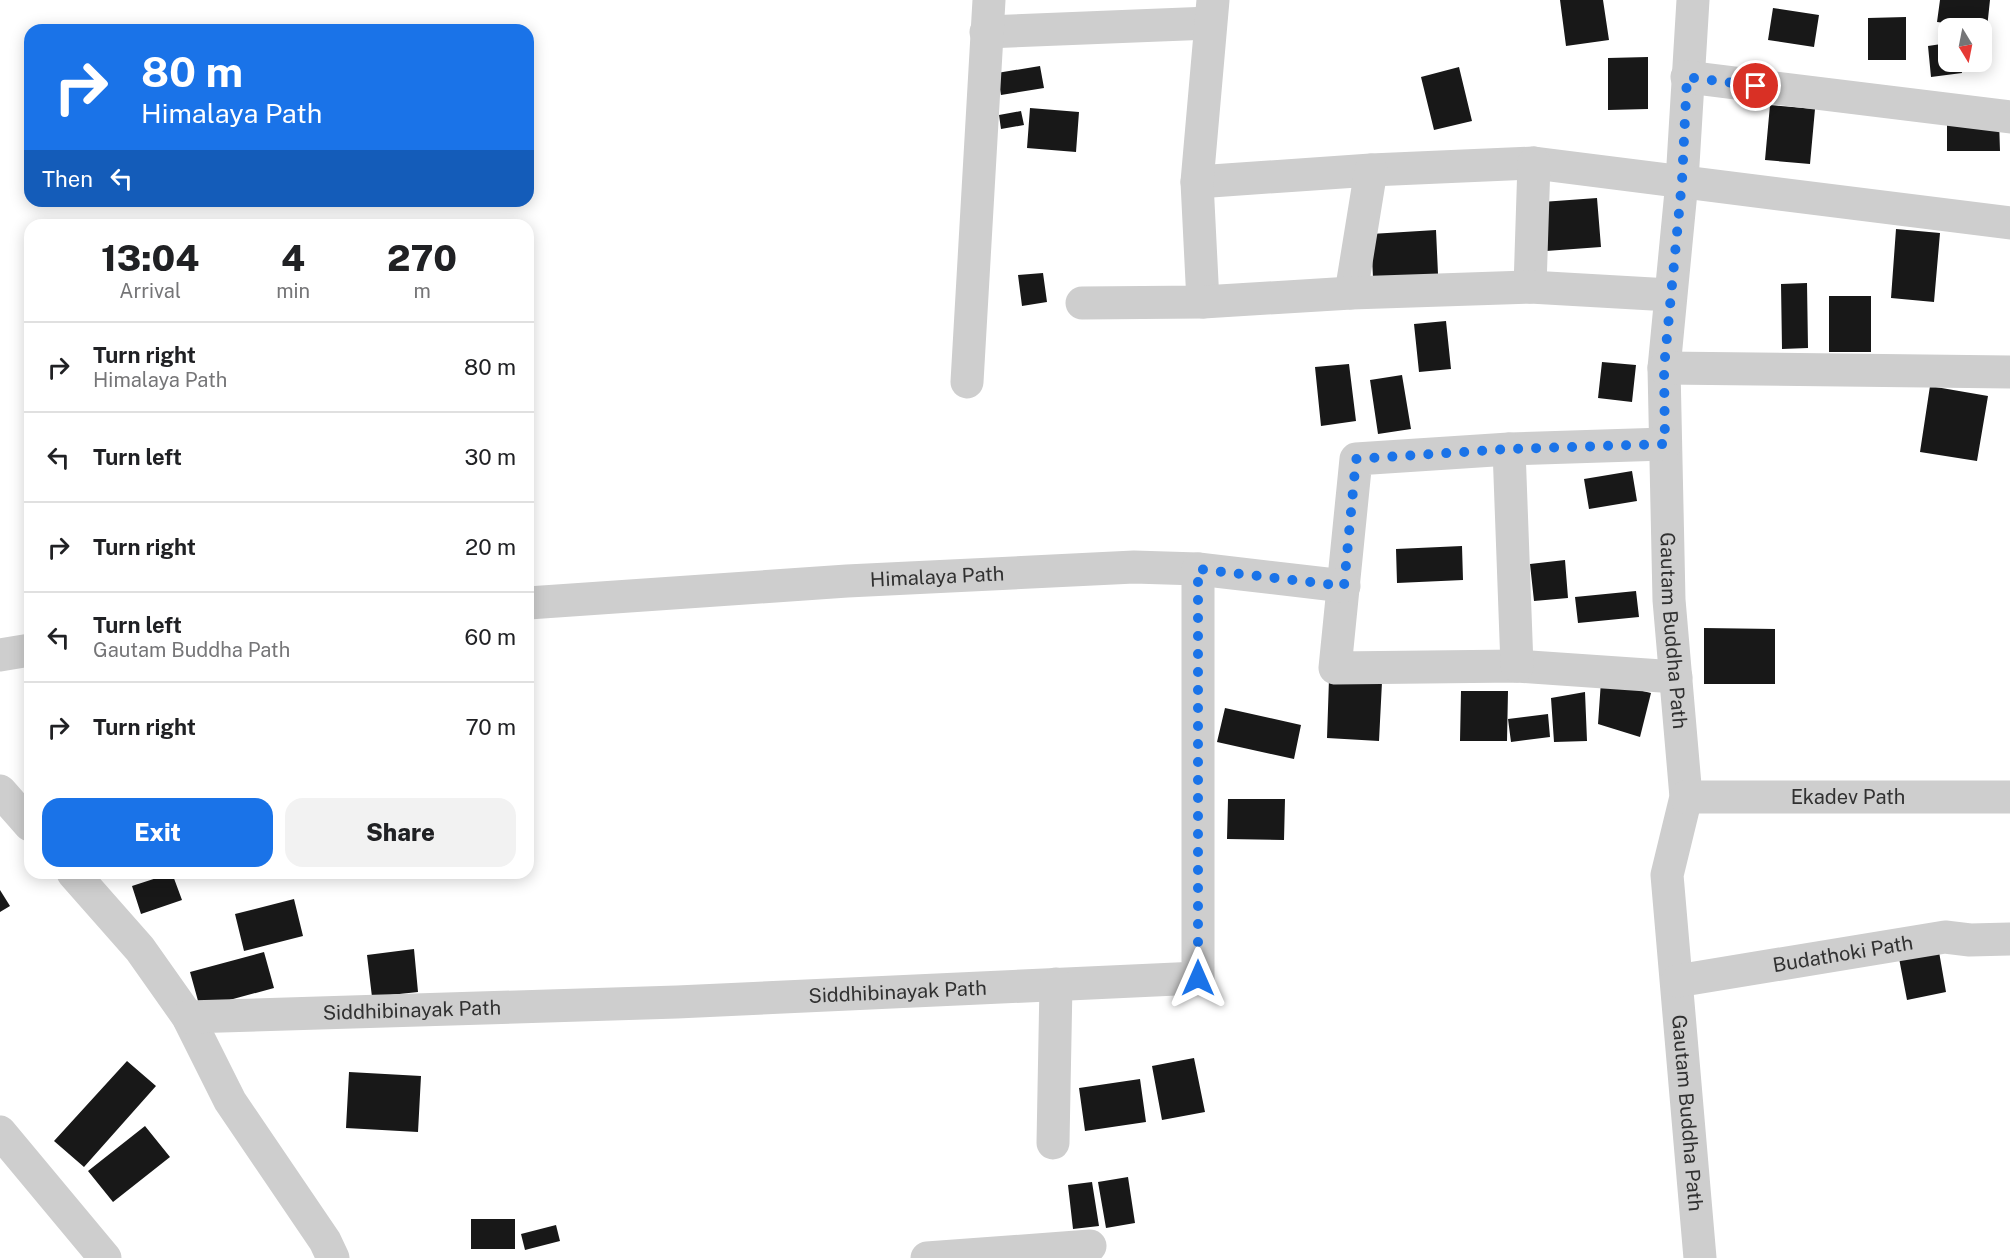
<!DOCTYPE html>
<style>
:root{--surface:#fff;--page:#f2f2f2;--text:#202124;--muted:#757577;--line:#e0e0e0;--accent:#1a73e8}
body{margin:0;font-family:"Public Sans",sans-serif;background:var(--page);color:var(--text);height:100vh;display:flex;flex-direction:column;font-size:22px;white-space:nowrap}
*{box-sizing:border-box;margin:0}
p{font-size:20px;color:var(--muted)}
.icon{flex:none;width:33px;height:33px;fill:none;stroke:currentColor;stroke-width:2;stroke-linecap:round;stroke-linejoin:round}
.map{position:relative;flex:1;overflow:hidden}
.details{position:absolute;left:24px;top:219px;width:510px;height:660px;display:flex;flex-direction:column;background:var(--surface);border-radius:18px;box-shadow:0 3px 15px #0003}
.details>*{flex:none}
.guide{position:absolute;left:24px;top:24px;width:510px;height:183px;border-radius:18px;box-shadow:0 3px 15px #0003;background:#1a73e8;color:#fff;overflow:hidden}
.needle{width:39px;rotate:170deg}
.controls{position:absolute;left:1938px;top:18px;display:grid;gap:12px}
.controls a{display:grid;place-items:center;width:54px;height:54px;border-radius:12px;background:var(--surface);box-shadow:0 3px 15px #0003;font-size:30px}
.pin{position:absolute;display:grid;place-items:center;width:51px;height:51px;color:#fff;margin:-26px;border:3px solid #fff;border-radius:50%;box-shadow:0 2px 6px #0007}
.me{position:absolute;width:66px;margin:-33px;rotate:0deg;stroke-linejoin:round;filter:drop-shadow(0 0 4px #0008)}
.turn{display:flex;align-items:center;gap:21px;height:126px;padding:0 18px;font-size:27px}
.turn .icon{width:78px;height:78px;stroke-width:2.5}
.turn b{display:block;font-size:42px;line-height:51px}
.then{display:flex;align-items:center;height:57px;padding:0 18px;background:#0003;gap:12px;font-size:22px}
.eta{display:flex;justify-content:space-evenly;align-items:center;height:102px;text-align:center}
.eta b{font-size:36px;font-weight:800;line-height:42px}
.primary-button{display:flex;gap:12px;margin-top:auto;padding:12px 18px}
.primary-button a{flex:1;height:69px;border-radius:18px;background:var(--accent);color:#fff;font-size:24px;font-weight:800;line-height:69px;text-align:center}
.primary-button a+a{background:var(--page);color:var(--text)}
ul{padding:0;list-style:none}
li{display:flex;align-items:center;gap:18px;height:90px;padding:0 18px;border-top:2px solid var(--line)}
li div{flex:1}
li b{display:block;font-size:22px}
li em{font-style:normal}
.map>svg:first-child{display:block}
</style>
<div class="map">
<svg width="2010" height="1258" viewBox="0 0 2010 1258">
<rect width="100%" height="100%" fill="#fff"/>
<path fill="#181818" d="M1560 0H1603L1609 40 1566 46Z
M1940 0H1990L1987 28 1937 22Z
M1773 8 1819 15 1814 47 1768 40Z
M1906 17V60H1868V18Z
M1948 43V62H1960L1962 73 1931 77 1928 46Z
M1648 57V109L1608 110V58Z
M1040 66 1044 88 1001 95 997 73Z
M1459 67 1472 121 1434 130 1421 77Z
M1770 105 1815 109 1810 164 1765 160Z
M1030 108 1079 112 1076 152 1027 148Z
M1021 111 1024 125 1001 129 999 115Z
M1947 120H1999L2000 151H1947Z
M1597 198 1601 247 1546 251 1542 202Z
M1896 229 1940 233 1934 302 1891 298Z
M1436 230 1438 274 1373 278 1371 234Z
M1043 273 1047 302 1022 306 1018 275Z
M1807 283 1808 348 1782 349 1781 284Z
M1829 296H1871V352H1829Z
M1446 321 1451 369 1419 372 1414 324Z
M1602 362 1636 365 1632 402 1598 398Z
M1349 364 1356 421 1321 426 1315 367Z
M1402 375 1411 429 1378 434 1370 380Z
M1930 386 1988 396 1977 461 1920 452Z
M1632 471 1637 501 1589 509 1584 479Z
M1462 546 1463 580 1397 583 1396 549Z
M1565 560 1568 598 1534 601 1530 564Z
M1636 591 1639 617 1578 623 1575 597Z
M1704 628 1775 629V684H1704Z
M1329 679 1382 682 1379 741 1327 738Z
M1601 681 1651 693 1640 737 1598 724Z
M1461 691H1508L1507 741H1460Z
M1585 692 1587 741 1554 742 1551 698Z
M1225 708 1301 725 1294 759 1217 742Z
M1548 714 1550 737 1511 742 1508 719Z
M1228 799H1285L1284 840 1227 839Z
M172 873 182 900 141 914 132 886Z
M0 890 10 906 0 912Z
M294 899 303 936 244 951 235 914Z
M1938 946 1946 992 1907 1000 1898 953Z
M414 949 418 992 372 997 367 955Z
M264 952 274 988 200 1008 190 972Z
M1194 1058 1205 1112 1162 1120 1152 1066Z
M127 1061 156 1086 84 1167 54 1141Z
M349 1072 421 1076 418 1132 346 1128Z
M1140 1079 1146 1122 1085 1131 1079 1088Z
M145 1126 170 1157 113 1202 88 1171Z
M1128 1177 1135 1223 1106 1228 1098 1182Z
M1092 1182 1099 1226 1073 1229 1068 1185Z
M471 1219H515V1249H471Z
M556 1225 560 1241 525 1250 521 1234Z"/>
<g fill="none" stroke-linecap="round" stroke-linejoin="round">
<g stroke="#cecece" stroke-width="33">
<path id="s1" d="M1693 0 1682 181 1664 368 1669 600 1686 797 1667 875 1700 1258"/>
<path d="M986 32 1210 23"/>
<path d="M1687 77 2010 117"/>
<path d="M1197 182 1371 170 1534 163 2010 223"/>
<path d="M1530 287 1534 163"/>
<path d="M1351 293 1371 170"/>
<path d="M1203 302 1197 182 1213 0"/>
<path d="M1082 303 1203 302 1351 293 1530 287 1670 295"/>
<path d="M1664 368 2010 372"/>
<path d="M967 382 989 0"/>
<path d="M1665 444 1509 449 1356 459 1335 668 1517 666 1676 677"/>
<path d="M1509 449 1517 666"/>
<path id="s2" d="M528 603 847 581 1134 567 1198 569 1344 586"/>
<path d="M0 655 30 650"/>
<path d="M0 791 30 825"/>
<path id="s3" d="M1686 797H2010"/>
<path d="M73 873 140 949 188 1017 230 1101 325 1241 333 1258"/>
<path id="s4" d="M1677 981 1945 937 1970 940 2010 939"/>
<path id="s5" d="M188 1017 677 1002 1198 978V569"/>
<path d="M0 1132 105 1258"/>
<path d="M1053 1143 1056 984"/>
<path d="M927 1258 1090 1246"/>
</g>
</g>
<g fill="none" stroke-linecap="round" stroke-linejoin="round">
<path stroke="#1a73e8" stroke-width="10" stroke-dasharray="0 18" d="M1198 978V569L1344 586 1356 459 1509 449 1665 444 1664 368 1682 181 1687 77 1756 86"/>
</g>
<g text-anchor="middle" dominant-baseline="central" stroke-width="6" stroke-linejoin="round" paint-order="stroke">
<g font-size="20" fill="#313131" stroke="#fff">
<text stroke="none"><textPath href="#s2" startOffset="410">Himalaya Path</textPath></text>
<text stroke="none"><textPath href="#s1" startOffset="632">Gautam Buddha Path</textPath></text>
<text stroke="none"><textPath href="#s3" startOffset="162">Ekadev Path</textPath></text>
<text stroke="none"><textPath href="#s4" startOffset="168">Budathoki Path</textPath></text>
<text stroke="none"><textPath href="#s5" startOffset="710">Siddhibinayak Path</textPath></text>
<text stroke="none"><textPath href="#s5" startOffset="224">Siddhibinayak Path</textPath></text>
<text stroke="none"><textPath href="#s1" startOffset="1118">Gautam Buddha Path</textPath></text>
</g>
</g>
</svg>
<div class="controls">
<a><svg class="needle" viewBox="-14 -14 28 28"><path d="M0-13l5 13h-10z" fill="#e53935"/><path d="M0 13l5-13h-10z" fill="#757577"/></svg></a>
</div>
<div class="pin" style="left:1756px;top:86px;background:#d93025"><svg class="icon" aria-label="arrive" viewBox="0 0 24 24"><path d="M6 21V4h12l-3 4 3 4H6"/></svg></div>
<svg class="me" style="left:1198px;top:978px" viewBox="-20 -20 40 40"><path d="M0-17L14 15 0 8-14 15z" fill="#1a73e8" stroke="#fff" stroke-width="4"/></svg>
<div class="guide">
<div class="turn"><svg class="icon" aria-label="right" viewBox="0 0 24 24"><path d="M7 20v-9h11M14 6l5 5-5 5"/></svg><div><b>80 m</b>Himalaya Path</div></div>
<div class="then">Then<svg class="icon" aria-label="left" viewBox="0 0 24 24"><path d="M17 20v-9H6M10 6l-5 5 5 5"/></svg></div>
</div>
<section class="details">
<div class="eta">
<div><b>13:04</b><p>Arrival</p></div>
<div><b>4</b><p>min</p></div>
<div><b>270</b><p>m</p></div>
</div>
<ul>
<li><svg class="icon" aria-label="right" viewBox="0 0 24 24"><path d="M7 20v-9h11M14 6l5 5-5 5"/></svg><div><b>Turn right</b><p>Himalaya Path</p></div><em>80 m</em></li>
<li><svg class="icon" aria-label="left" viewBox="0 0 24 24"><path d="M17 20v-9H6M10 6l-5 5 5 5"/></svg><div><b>Turn left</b></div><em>30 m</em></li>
<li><svg class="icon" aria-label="right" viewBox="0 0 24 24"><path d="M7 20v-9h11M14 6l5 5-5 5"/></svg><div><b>Turn right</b></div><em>20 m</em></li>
<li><svg class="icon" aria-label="left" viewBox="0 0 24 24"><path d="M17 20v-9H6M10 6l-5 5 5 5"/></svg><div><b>Turn left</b><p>Gautam Buddha Path</p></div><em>60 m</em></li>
<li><svg class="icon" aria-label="right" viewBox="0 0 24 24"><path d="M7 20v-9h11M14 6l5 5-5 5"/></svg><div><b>Turn right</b></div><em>70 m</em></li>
</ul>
<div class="primary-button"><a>Exit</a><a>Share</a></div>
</section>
</div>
